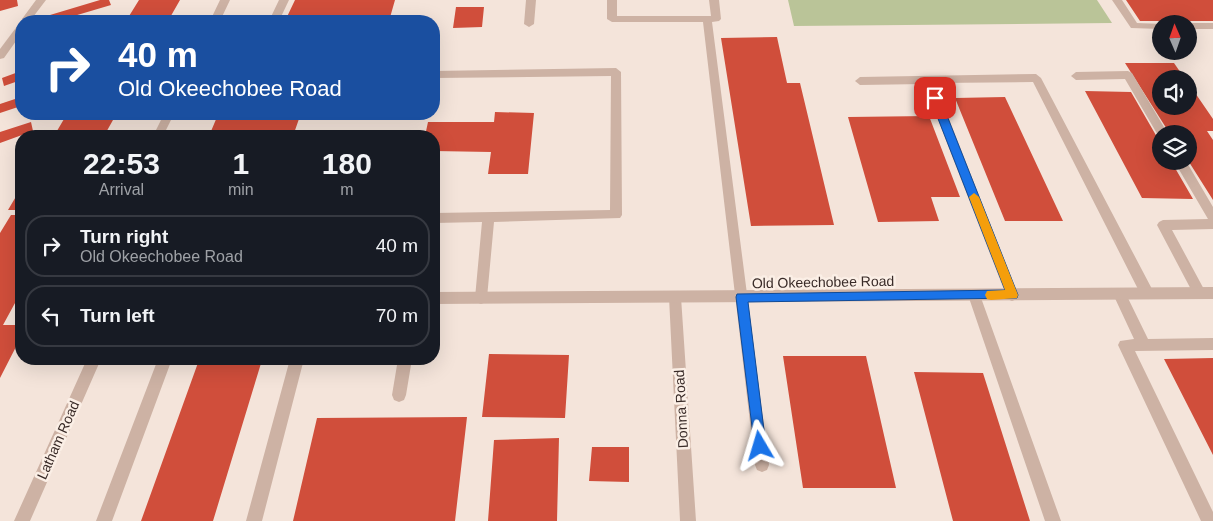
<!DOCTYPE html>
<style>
:root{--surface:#171b24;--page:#20242c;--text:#f1f3f6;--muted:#9ea1a6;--line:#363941}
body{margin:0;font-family:Arial,sans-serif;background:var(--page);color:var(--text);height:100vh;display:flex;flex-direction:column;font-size:19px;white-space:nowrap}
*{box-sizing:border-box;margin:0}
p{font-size:16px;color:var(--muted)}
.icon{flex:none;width:28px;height:28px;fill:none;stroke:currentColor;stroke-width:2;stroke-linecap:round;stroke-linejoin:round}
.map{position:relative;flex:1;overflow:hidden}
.details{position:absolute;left:15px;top:130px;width:425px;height:235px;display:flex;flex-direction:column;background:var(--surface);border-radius:20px;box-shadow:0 5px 20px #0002}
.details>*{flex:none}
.hud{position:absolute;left:15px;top:15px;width:425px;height:105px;border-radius:20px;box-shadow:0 5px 20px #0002;background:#1a4fa0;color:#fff;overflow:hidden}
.needle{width:32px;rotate:358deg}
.controls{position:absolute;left:1152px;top:15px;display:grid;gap:10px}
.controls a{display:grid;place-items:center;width:45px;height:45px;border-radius:50%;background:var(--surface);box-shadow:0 5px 20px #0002;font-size:25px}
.pin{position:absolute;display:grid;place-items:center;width:42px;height:42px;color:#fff;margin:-21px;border-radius:10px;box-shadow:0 2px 8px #0006}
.me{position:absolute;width:55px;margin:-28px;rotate:353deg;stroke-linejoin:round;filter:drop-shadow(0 0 4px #0008)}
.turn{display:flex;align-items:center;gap:18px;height:105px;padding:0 20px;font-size:22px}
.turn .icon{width:65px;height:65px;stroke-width:2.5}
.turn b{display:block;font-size:35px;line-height:42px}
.eta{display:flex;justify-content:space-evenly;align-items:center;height:85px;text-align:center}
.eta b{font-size:30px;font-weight:700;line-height:35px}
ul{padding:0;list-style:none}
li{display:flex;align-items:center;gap:15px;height:62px;margin:0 10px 8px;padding:0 10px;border:2px solid var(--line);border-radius:20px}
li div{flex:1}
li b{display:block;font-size:19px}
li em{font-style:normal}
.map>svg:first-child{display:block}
</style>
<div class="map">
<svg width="1213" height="521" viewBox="0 0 1213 521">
<rect width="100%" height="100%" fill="#f4e4da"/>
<path fill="#bac498" d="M788 0H1097L1112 23 794 26Z"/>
<path fill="#d04e3b" d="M0 0H17L18 6 0 11Z
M100 0H109L111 5 57 21H51L50 15Z
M139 0H180L168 21H126Z
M295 0H395L389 21H285Z
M1126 0H1213V21H1140Z
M456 7H484L482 27 453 28Z
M777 37 787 83H800L834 225 751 226 721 38Z
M1125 63H1174L1185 79H1161V106H1189V84L1213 119V131H1207L1213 140V200L1189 162V134H1170Z
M21 71V80L4 86 2 78Z
M1085 91 1131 92 1161 144V161H1171L1193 199 1142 198Z
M21 97V106L0 113V104Z
M1005 97 1063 221H1005L955 98Z
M495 112 534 113 528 174H488L491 152 434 151V136H425L428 122H494Z
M300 116 293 136H209L217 117Z
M929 116 960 197H931L939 221 878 222 848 117Z
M64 119 113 120 104 136H54Z
M31 122 33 131 0 143V132Z
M21 188V210H8Z
M11 215H21V292L3 325H21V337L0 378V233Z
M489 354 569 355 565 418 482 417Z
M783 356H866L896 488H803Z
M1213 358V455L1164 359Z
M199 360H262L213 521H141Z
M914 372 983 373 1030 521H953Z
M467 417 455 521H293L317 418Z
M559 438 557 521H488L494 440Z
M592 447H629V482L589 481Z"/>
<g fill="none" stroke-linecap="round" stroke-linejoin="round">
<path fill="#cdb2a4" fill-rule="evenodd" d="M279 0H289L279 21H269Z
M526 0H536L534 24 529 27 524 24Z
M607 0H617V16H711L709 0H719L721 19 719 21 712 22 769 465 767 470 762 472 757 470 755 465 703 22H612L607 19Z
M1112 0H1122L1137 23 1164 24H1161V29L1131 28Z
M1189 23H1213V29H1189V24H1186Z
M616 68 621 72 622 215 620 218 494 222 487 298 486 302 481 304 476 302 475 298 482 222 434 223V213L610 210 611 76 434 78V71Z
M1128 71 1132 73 1168 134H1161V138L1159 137 1125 79 1076 80 1071 76 1076 72Z
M1036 74 1041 78 1152 289 1153 293 1152 297 1147 299 1142 297 1033 82 935 83 1018 295 1017 299 1012 301 1007 299 1006 295 924 84 860 85 855 81 860 77Z
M1174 161H1186L1213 207V229L1172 230 1206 293 1205 297 1200 299 1195 297 1157 225 1159 222 1163 220 1208 219Z
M1119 288 1124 290 1148 339 1213 338V350L1135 351 1213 512V521H1201L1118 345 1120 341 1134 339 1113 294 1114 290Z
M974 289 979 291 980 295 1061 521H1045L968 295 969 291Z
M158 359H172L112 521H96Z
M290 359H304L262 521H246Z
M398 359H412L406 395 404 400 399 402 394 400 392 395Z"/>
<path fill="#cdb2a4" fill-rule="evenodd" d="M36 0H46L30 21 21 23 22 19Z
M21 24V34L4 58 0 59V49L18 25Z
M675 291 680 293 681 297 696 521H680L669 297 670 293Z
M87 359H101L30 521H14Z"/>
<path fill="#cdb2a4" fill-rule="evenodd" d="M220 0H230L220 21H210Z
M164 114H174L163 136H153Z
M1213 287V299L434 304V292Z"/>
</g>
<path fill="#1a73e8" stroke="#114b97" d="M935 94 940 98 1018 295 1017 298 748 302 766 446 764 451 760 453 755 451 736 297 737 294 1005 290 930 98Z"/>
<path fill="#f59e0b" d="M974 193 979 197 1018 295 1017 298 991 300 987 299 985 295 987 291 1005 290 969 197Z"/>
<g text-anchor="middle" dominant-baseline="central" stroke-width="5" stroke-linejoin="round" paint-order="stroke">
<g font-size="14" fill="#382a27" stroke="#fbefe6">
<text transform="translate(823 282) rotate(-1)">Old Okeechobee Road</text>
<text transform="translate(681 409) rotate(-93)">Donna Road</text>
<text transform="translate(58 440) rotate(-66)">Latham Road</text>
</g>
</g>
</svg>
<div class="controls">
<a><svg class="needle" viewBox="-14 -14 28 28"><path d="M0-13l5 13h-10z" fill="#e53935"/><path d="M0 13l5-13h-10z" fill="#9ea1a6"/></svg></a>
<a><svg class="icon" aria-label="sound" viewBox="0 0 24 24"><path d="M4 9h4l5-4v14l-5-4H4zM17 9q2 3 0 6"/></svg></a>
<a><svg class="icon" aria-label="layers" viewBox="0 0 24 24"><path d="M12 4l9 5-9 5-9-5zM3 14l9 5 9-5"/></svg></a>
</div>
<div class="pin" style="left:935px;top:98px;background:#d93025"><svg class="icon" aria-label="arrive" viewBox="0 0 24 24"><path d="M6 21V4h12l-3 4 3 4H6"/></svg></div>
<svg class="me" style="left:760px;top:446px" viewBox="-20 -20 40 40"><path d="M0-17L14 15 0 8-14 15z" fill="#1a73e8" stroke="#fff" stroke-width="4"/></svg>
<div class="hud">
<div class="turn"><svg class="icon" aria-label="right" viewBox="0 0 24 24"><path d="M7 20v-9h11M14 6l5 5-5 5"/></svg><div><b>40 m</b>Old Okeechobee Road</div></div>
</div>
<section class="details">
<div class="eta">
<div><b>22:53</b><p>Arrival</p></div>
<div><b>1</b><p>min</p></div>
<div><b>180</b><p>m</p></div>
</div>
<ul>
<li><svg class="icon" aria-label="right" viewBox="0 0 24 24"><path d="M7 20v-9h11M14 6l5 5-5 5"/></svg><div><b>Turn right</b><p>Old Okeechobee Road</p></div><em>40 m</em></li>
<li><svg class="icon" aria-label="left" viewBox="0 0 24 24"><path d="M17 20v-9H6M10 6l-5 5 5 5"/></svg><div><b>Turn left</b></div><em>70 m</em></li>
</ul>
</section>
</div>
